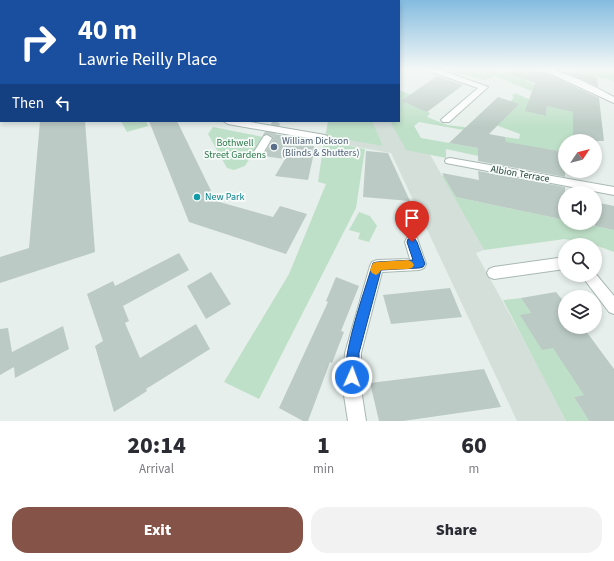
<!DOCTYPE html>
<style>
:root{--surface:#fff;--page:#f2f2f3;--text:#2b2b33;--muted:#7c7c81;--accent:#855347}
body{margin:0;font-family:"Source Sans 3",sans-serif;background:var(--page);color:var(--text);height:100vh;display:flex;flex-direction:column;font-size:15px;white-space:nowrap}
*{box-sizing:border-box;margin:0}
p{font-size:13px;color:var(--muted)}
.icon{flex:none;width:22px;height:22px;fill:none;stroke:currentColor;stroke-width:2;stroke-linecap:round;stroke-linejoin:round}
.map{position:relative;height:421px;overflow:hidden}
.details{display:flex;flex-direction:column;background:var(--surface);flex:1}
.details>*{flex:none}
.top-card{position:absolute;left:0px;top:0px;width:400px;height:122px;box-shadow:0 2px 6px #0003;background:#1a4fa0;color:#fff;overflow:hidden}
.needle{width:26px;rotate:55deg}
.buttons{position:absolute;left:558px;top:134px;display:grid;gap:8px}
.buttons a{display:grid;place-items:center;width:44px;height:44px;border-radius:50%;background:var(--surface);box-shadow:0 2px 6px #0003;font-size:20px}
.pin{position:absolute;display:grid;place-items:center;width:34px;height:34px;color:#fff;margin:-41px -17px;border-radius:50% 50% 50% 0;rotate:-45deg;box-shadow:0 0 4px #0007}
.pin .icon{rotate:45deg}
.me{position:absolute;width:44px;margin:-22px;rotate:2deg;stroke-linejoin:round;filter:drop-shadow(0 0 3px #0008)}
.turn{display:flex;align-items:center;gap:14px;height:84px;padding:0 12px;font-size:18px}
.turn .icon{width:52px;height:52px;stroke-width:2.5}
.turn b{display:block;font-size:28px;line-height:34px}
.then{display:flex;align-items:center;height:38px;padding:0 12px;background:#0003;gap:8px;font-size:15px}
.eta{display:flex;justify-content:space-evenly;align-items:center;height:68px;text-align:center}
.eta b{font-size:24px;font-weight:800;line-height:28px}
.primary-button{display:flex;gap:8px;margin-top:auto;padding:8px 12px}
.primary-button a{flex:1;height:46px;border-radius:16px;background:var(--accent);color:#fff;font-size:16px;font-weight:800;line-height:46px;text-align:center}
.primary-button a+a{background:var(--page);color:var(--text)}
.map>svg:first-child{display:block}
</style>
<div class="map">
<svg width="614" height="421" viewBox="0 0 614 421">
<rect width="100%" height="100%" fill="#e6efeb"/>
<path fill="#d4dfda" d="M328 121H399L414 126 484 250 476 253 532 355 566 421H517L391 153 324 141Z"/>
<path fill="#bfe0c8" d="M455 69H495L517 76 540 87 561 109 573 112V141H565V152L506 143 505 137 519 139 520 134 493 124 514 97 512 96 515 93 531 100 530 112 546 116 548 98 495 76 485 80 451 72Z
M559 69H614V82L607 79Z
M399 90 412 95 401 101 430 113 427 117 447 125 464 127 475 132 419 122 414 126 421 138 478 148V156L446 149V158L406 150 390 121H399Z
M121 121H146L148 126 127 132Z
M328 121H372L383 146 326 136Z
M213 127 263 137 245 166 234 170 227 168 208 134Z
M324 141 365 149 356 208 259 399 224 382 289 274 326 184 318 182Z
M444 175 456 197 565 220V223H581L614 230V252L595 245 565 239 484 250 442 176Z
M359 212 370 216 377 226 369 242 358 239 360 233 349 230Z
M521 298 585 395 574 397 589 421H566L503 300Z"/>
<path fill="#bbcac4" d="M505 69H539V70L599 98 604 141H573V112L547 106 546 116 525 111 535 83 504 72Z
M552 69 593 76 597 78 598 87 567 73Z
M437 76 463 85 427 112 401 101Z
M498 97 519 104 489 134 505 137 506 142 565 152V177L478 161V148L449 143Z
M40 121H85L95 252 0 283V257L29 248Z
M149 121H177L216 201 273 217 280 206 307 214 286 254 189 222Z
M274 134 307 139 315 148 308 180 275 176 285 159 263 156 273 139Z
M366 151 388 153 410 201 363 197Z
M478 171 565 187V220L456 197 442 173 479 180Z
M595 202 614 206V230L595 226Z
M179 253 189 270 123 306 129 321 125 323 140 358 196 324 210 349 146 389 147 391 114 412 95 346 103 341 87 294 113 281 115 286Z
M211 272 231 304 206 319 187 286Z
M336 277 359 286 341 331 344 332 332 363 330 362 308 421H303L279 408 328 302 326 301Z
M450 288 462 317 391 324 383 295Z
M556 292 565 303V327H583L614 369V421H589L574 397 584 395 553 348 542 350 520 315 531 313 521 298Z
M63 326 69 349 15 378 14 367 0 375V329L8 328 12 352Z
M484 369 501 407 403 421H379L370 383Z"/>
<g fill="none" stroke-linecap="round" stroke-linejoin="round">
<path stroke="#bfccc8" stroke-width="8" stroke-dasharray="8 4" stroke-linecap="butt" d="M273 129 277 121"/>
<path stroke="#bfccc8" stroke-width="10" stroke-dasharray="10 5" stroke-linecap="butt" d="M267 138 273 128"/>
<g stroke="#a8b8b2" stroke-width="2">
<path id="minor" d="M429 69H438L488 87 449 122H443L441 120 443 118 478 88 429 71Z
M540 69C558 67 597 88 614 97V103Z
M223 121H244L325 135 330 138 325 141 228 124Z
M267 135 272 138 262 155 261 157H253L252 155 264 136Z
M450 158 614 187V195L446 163 445 161 446 159Z
M412 237 417 238 426 264 424 268 419 270 382 272 361 353V389L366 421H348L343 389 345 353 370 266 372 262 377 260 410 259 405 242 407 238Z
M565 257V269L494 279 489 277 487 273 489 269 494 267Z
M595 273 614 296V314L609 312 581 275H595Z"/>
</g>
<use href="#minor" fill="#fff" fill-rule="evenodd"/>
</g>
<linearGradient id="sky" x2="0" y2="1"><stop stop-color="#84bce0"/><stop offset="0.54" stop-color="#f4f8f6"/><stop offset="1" stop-color="#f4f8f6" stop-opacity="0"/></linearGradient>
<rect width="614" height="128" fill="url(#sky)"/>
<path fill="#1a73e8" stroke="#114b97" d="M412 238 415 239 417 242 425 264 423 267 419 268 381 270 359 353V377L357 382 352 384 347 382C339 361 365 290 372 266L373 263 377 262 413 260 407 242 408 239Z"/>
<path fill="#f59e0b" d="M408 260 412 262 414 265 412 268 408 269 381 270 379 273 376 275 372 273 370 270 373 263 377 262Z"/>
<circle fill="#5c6f8a" stroke="#f7fbf9" stroke-width="1.5" cx="274" cy="147" r="4"/>
<circle fill="#0f9aa8" stroke="#f7fbf9" stroke-width="1.5" cx="197" cy="197" r="4"/>
<g text-anchor="middle" dominant-baseline="central" stroke-width="3.5" stroke-linejoin="round" paint-order="stroke">
<g font-size="10" fill="#4e5e75" stroke="#f7fbf9" text-anchor="start">
<text x="282" y="141">William Dickson<tspan x="282" dy="12">(Blinds &amp; Shutters)</tspan></text>
</g>
<g font-size="10" fill="#2d7a4b" stroke="#f7fbf9">
<text x="235" y="143">Bothwell<tspan x="235" dy="12">Street Gardens</tspan></text>
</g>
<g font-size="10" fill="#24423a" stroke="#f7fbf9">
<text transform="translate(520 174) rotate(10)">Albion Terrace</text>
</g>
<g font-size="10" fill="#0d838f" stroke="#f7fbf9" text-anchor="start">
<text x="205" y="197">New Park</text>
</g>
</g>
</svg>
<div class="buttons">
<a><svg class="needle" viewBox="-14 -14 28 28"><path d="M0-13l5 13h-10z" fill="#e53935"/><path d="M0 13l5-13h-10z" fill="#7c7c81"/></svg></a>
<a><svg class="icon" aria-label="sound" viewBox="0 0 24 24"><path d="M4 9h4l5-4v14l-5-4H4zM17 9q2 3 0 6"/></svg></a>
<a><svg class="icon" aria-label="search" viewBox="0 0 24 24"><circle cx="10" cy="10" r="6"/><path d="M15 15l6 6"/></svg></a>
<a><svg class="icon" aria-label="layers" viewBox="0 0 24 24"><path d="M12 4l9 5-9 5-9-5zM3 14l9 5 9-5"/></svg></a>
</div>
<div class="pin" style="left:412px;top:242px;background:#d93025"><svg class="icon" aria-label="arrive" viewBox="0 0 24 24"><path d="M6 21V4h12l-3 4 3 4H6"/></svg></div>
<svg class="me" style="left:352px;top:377px" viewBox="-20 -20 40 40"><circle r="17" fill="#1a73e8" stroke="#fff" stroke-width="3"/><path d="M0-11L8 9 0 5-8 9z" fill="#fff"/></svg>
<div class="top-card">
<div class="turn"><svg class="icon" aria-label="right" viewBox="0 0 24 24"><path d="M7 20v-9h11M14 6l5 5-5 5"/></svg><div><b>40 m</b>Lawrie Reilly Place</div></div>
<div class="then">Then<svg class="icon" aria-label="left" viewBox="0 0 24 24"><path d="M17 20v-9H6M10 6l-5 5 5 5"/></svg></div>
</div>
</div>
<section class="details">
<div class="eta">
<div><b>20:14</b><p>Arrival</p></div>
<div><b>1</b><p>min</p></div>
<div><b>60</b><p>m</p></div>
</div>
<div class="primary-button"><a>Exit</a><a>Share</a></div>
</section>
